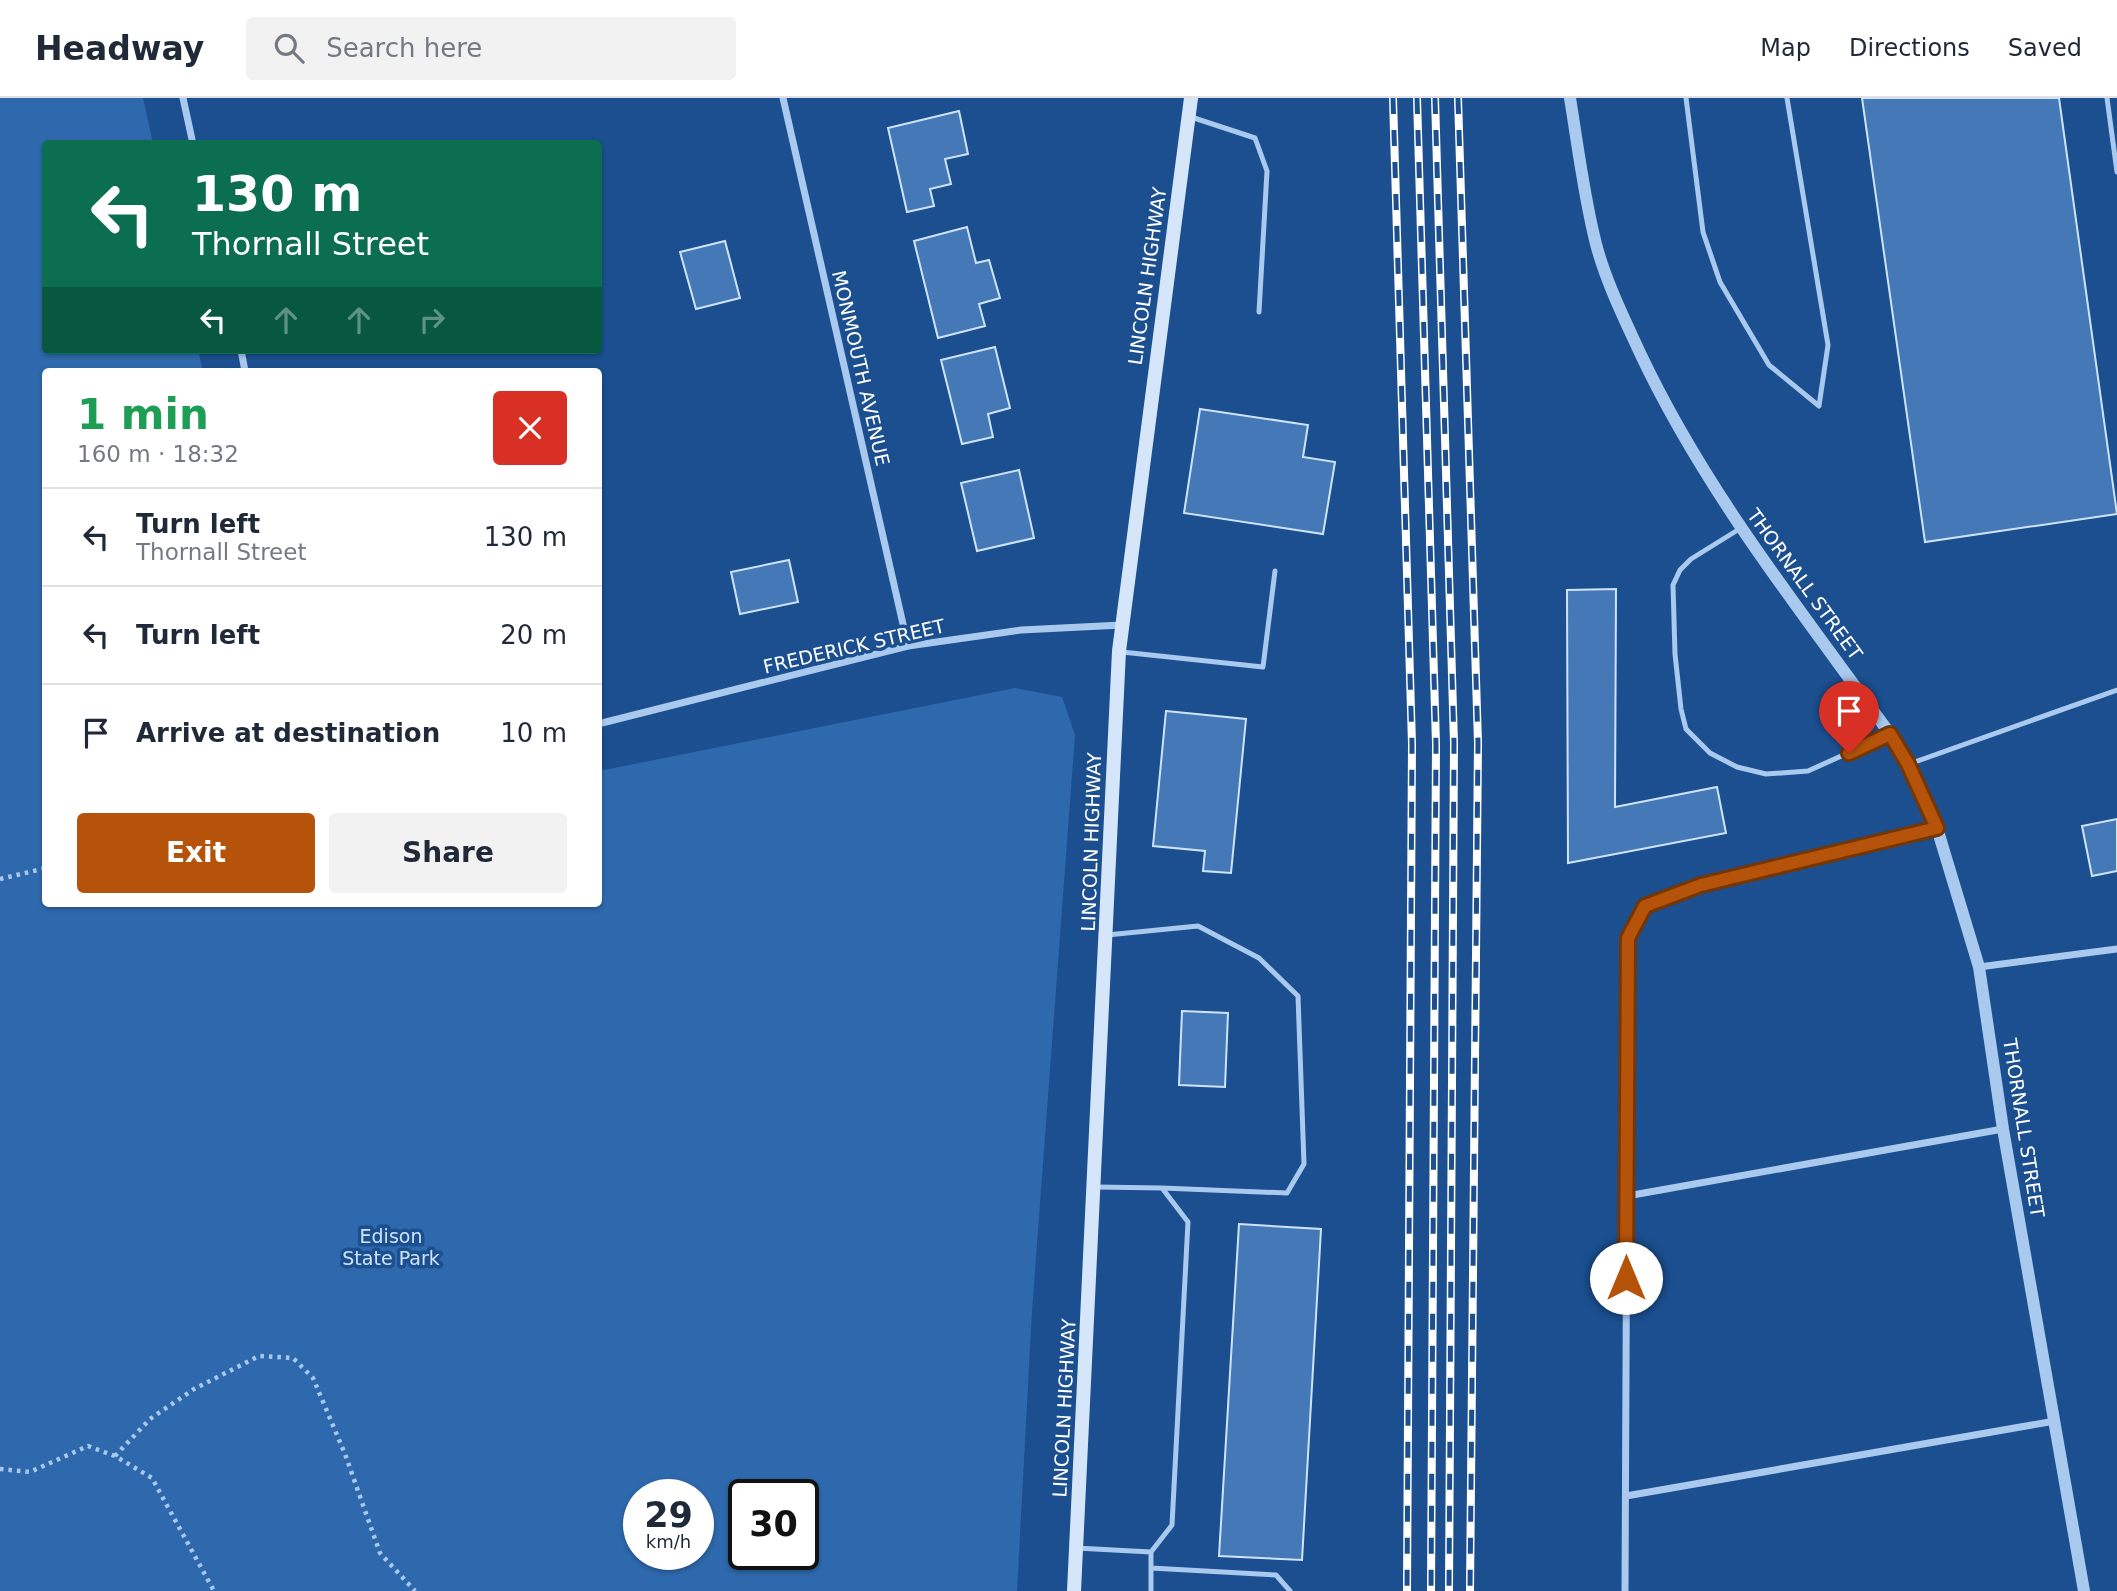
<!DOCTYPE html>
<meta charset="utf-8">
<style>
:root{--surface:#fff;--page:#f2f2f3;--text:#1f2937;--muted:#747a83;--line:#e0e1e3;--accent:#b45309}
body{margin:0;font-family:"DejaVu Sans",sans-serif;background:var(--page);color:var(--text);height:100vh;display:flex;flex-direction:column;font-size:26px;white-space:nowrap}
*{box-sizing:border-box;margin:0}
p{font-size:23px;color:var(--muted)}
.icon{flex:none;width:38px;height:38px;fill:none;stroke:currentColor;stroke-width:2;stroke-linecap:round;stroke-linejoin:round}
.map{position:relative;flex:1;overflow:hidden}
.sheet{position:absolute;left:42px;top:270px;width:560px;height:539px;display:flex;flex-direction:column;background:var(--surface);border-radius:7px;box-shadow:0 2px 5px #0004}
.sheet>*{flex:none}
.hud{position:absolute;left:42px;top:42px;width:560px;height:214px;border-radius:7px;box-shadow:0 2px 5px #0004;background:#0b6e4f;color:#fff;overflow:hidden}
.speed{position:absolute;left:623px;top:1381px;display:flex;gap:14px;font-size:35px;font-weight:700;text-align:center}
.speed>*{display:grid;place-content:center;width:91px;height:91px;border-radius:50%;background:var(--surface);box-shadow:0 2px 5px #0004;line-height:1}
.speed small{font-size:18px;font-weight:400}
.speed .limit{border:4px solid #111;border-radius:10px;background:#fff;color:#111}
.pin{position:absolute;display:grid;place-items:center;width:60px;height:60px;color:#fff;margin:-72px -30px;border-radius:50% 50% 50% 0;rotate:-45deg;box-shadow:0 0 7px #0007}
.pin .icon{rotate:45deg}
.me{position:absolute;width:77px;margin:-38px;rotate:0deg;stroke-linejoin:round;filter:drop-shadow(0 0 5px #0008)}
.turn{display:flex;align-items:center;gap:24px;height:147px;padding:0 35px;font-size:32px}
.turn .icon{width:91px;height:91px;stroke-width:2.5}
.turn b{display:block;font-size:49px;line-height:60px}
.lanes{display:flex;align-items:center;height:66px;padding:0 35px;background:#0003;justify-content:center;gap:35px;direction:ltr}
.lanes .off{opacity:.35}
.round{display:grid;place-items:center;flex:none;width:74px;height:74px;border-radius:7px;background:var(--page)}
.summary{display:flex;align-items:center;justify-content:space-between;height:119px;padding:0 35px}
h1{font-size:42px;font-weight:600;line-height:52px;color:#1e9e55}
.primary-button{display:flex;gap:14px;margin-top:auto;padding:14px 35px}
.primary-button a{flex:1;height:80px;border-radius:7px;background:var(--accent);color:#fff;font-size:28px;font-weight:600;line-height:80px;text-align:center}
.primary-button a+a{background:var(--page);color:var(--text)}
ul{padding:0;list-style:none}
li{display:flex;align-items:center;gap:21px;height:98px;padding:0 35px;border-top:2px solid var(--line)}
li div{flex:1}
li b{display:block;font-size:26px}
li em{font-style:normal}
header{display:flex;align-items:center;gap:42px;box-sizing:border-box;height:98px;padding:0 35px;background:var(--surface);border-bottom:2px solid var(--line)}
header strong{font-size:33px}
nav{display:flex;gap:38px;margin-inline-start:auto;font-size:24px}
.search{width:490px;height:63px;background:var(--page);display:flex;align-items:center;gap:18px;box-sizing:border-box;padding:0 24px;border-radius:7px;color:var(--muted);font-size:26px}
.map>svg:first-child{display:block}
</style>
<header>
<strong>Headway</strong>
<div class="search"><svg class="icon" aria-label="search" viewBox="0 0 24 24"><circle cx="10" cy="10" r="6"/><path d="M15 15l6 6"/></svg>Search here</div>
<nav><a>Map</a><a>Directions</a><a>Saved</a></nav>
</header>
<div class="map">
<svg width="2117" height="1493" viewBox="0 0 2117 1493">
<rect width="100%" height="100%" fill="#1b4f8f"/>
<path fill="#2e69ad" fill-rule="evenodd" d="M0 0H143L153 45 46 46V252H198L203 273H46V805H598L599 673 1015 590 1062 599 1075 637 1032 1213 1017 1493H0ZM639 1396H698V1456H639ZM744 1396H803V1456H744Z"/>
<path fill="#4478b7" stroke="#cfe3fa" stroke-width="2" d="M1862 0H2059L2117 416 1925 444Z
M959 13 968 56 945 61 951 86 930 91 934 108 907 114 888 30Z
M967 129 976 165 989 162 1000 200 979 206 985 228 938 240 914 143Z
M725 143 740 200 696 211 680 154Z
M995 249 1010 310 988 316 993 339 962 346 941 262Z
M1200 311 1308 327 1303 359 1335 364 1323 436 1184 415Z
M1019 372 1034 440 977 453 961 385Z
M789 462 798 504 740 516 731 474Z
M1616 491 1615 709 1717 689 1726 735 1568 765 1567 492Z
M1166 613 1246 621 1231 775 1203 773 1205 753 1153 748Z
M2117 721V773L2092 778 2082 728Z
M1182 913 1228 915 1225 989 1179 987Z
M1239 1126 1321 1131 1302 1462 1219 1458Z"/>
<g fill="none" stroke-linecap="round" stroke-linejoin="round">
<path stroke="#a9c9ee" stroke-width="4.5" stroke-dasharray="3.5 5" stroke-linecap="butt" d="M0 781 46 770
M115 1358 150 1321 194 1291 259 1258 293 1260 313 1280 345 1356 380 1455 415 1493
M0 1371 30 1374 88 1348 115 1358 152 1380 214 1493"/>
<path stroke="#a9c9ee" stroke-width="5" d="M1686 0 1703 134 1720 184 1769 267 1819 308
M1787 0 1828 247 1819 308
M2107 0 2117 74
M1191 19 1255 40 1267 73 1259 214
M1741 430 1691 461 1680 472 1673 487 1675 556 1681 611 1686 631 1710 655 1737 669 1766 676 1808 673 1890 636
M1122 554 1263 569 1275 473
M1909 666 2117 592
M1107 837 1198 828 1259 860 1298 898 1304 1066 1287 1095 1162 1090
M1076 1450 1151 1454 1172 1427 1188 1124 1162 1090 1096 1089
M1151 1454V1493
M1151 1470 1276 1477 1290 1493"/>
<path stroke="#a9c9ee" stroke-width="7" d="M183 0 193 46
M783 0 908 548
M241 252 245 273
M598 626 908 548 1021 532 1122 527
M1979 869 2117 851
M1627 1098 2003 1031
M1626 1398 2055 1323
M1625 1493 1628 840 1645 808 1701 787 1937 730"/>
<path stroke="#a9c9ee" stroke-width="12" d="M1570 0C1578 49 1584 99 1596 146 1606 184 1624 220 1640 255 1705 393 1801 513 1890 636L1908 666 1937 730 1979 869 2003 1031 2084 1493"/>
<path stroke="#d6e6fa" stroke-width="14" d="M1074 1493 1119 553 1191 0"/>
<g stroke="#fff" stroke-width="8">
<path id="rail" d="M1393 0 1412 646 1407 1493
M1417 0 1436 646 1431 1493
M1435 0 1454 645 1449 1493
M1458 0 1478 645 1470 1493"/>
</g>
<use href="#rail" stroke="#1b4f8f" stroke-width="5" stroke-dasharray="16" stroke-linecap="butt"/>
</g>
<g fill="none" stroke-linecap="round" stroke-linejoin="round">
<g stroke="#753606" stroke-width="18">
<path id="route" d="M1626 1180 1628 840 1645 808 1701 787 1937 730 1908 666 1890 636 1849 655"/>
</g>
<use href="#route" stroke="#b45309" stroke-width="12"/>
</g>
<g text-anchor="middle" dominant-baseline="central" stroke-width="7" stroke-linejoin="round" paint-order="stroke">
<g font-size="19" fill="#fff" stroke="#1b4f8f">
<text transform="translate(1147 178) rotate(-82)">LINCOLN HIGHWAY</text>
<text transform="translate(861 270) rotate(77)">MONMOUTH AVENUE</text>
<text transform="translate(1805 486) rotate(54)">THORNALL STREET</text>
<text transform="translate(854 548) rotate(-13)">FREDERICK STREET</text>
<text transform="translate(1091 744) rotate(-88)">LINCOLN HIGHWAY</text>
<text transform="translate(2024 1030) rotate(81)">THORNALL STREET</text>
<text transform="translate(1064 1310) rotate(-87)">LINCOLN HIGHWAY</text>
</g>
<g font-size="19" fill="#cfe3fa" stroke="#1b4f8f">
<text x="391" y="1138">Edison<tspan x="391" dy="22">State Park</tspan></text>
</g>
</g>
</svg>
<div class="speed"><div>29<small>km/h</small></div><div class="limit">30</div></div>
<div class="pin" style="left:1849px;top:655px;background:#d93025"><svg class="icon" aria-label="arrive" viewBox="0 0 24 24"><path d="M6 21V4h12l-3 4 3 4H6"/></svg></div>
<svg class="me" style="left:1626px;top:1180px" viewBox="-20 -20 40 40"><circle r="19" fill="#fff"/><path d="M0-13L10 11 0 6-10 11z" fill="#b45309"/></svg>
<div class="hud">
<div class="turn"><svg class="icon" aria-label="left" viewBox="0 0 24 24"><path d="M17 20v-9H6M10 6l-5 5 5 5"/></svg><div><b>130 m</b>Thornall Street</div></div>
<div class="lanes"><svg class="icon" aria-label="left" viewBox="0 0 24 24"><path d="M17 20v-9H6M10 6l-5 5 5 5"/></svg><svg class="icon off" aria-label="ahead" viewBox="0 0 24 24"><path d="M12 20V5M6 11l6-6 6 6"/></svg><svg class="icon off" aria-label="ahead" viewBox="0 0 24 24"><path d="M12 20V5M6 11l6-6 6 6"/></svg><svg class="icon off" aria-label="right" viewBox="0 0 24 24"><path d="M7 20v-9h11M14 6l5 5-5 5"/></svg></div>
</div>
<section class="sheet">
<div class="summary"><div><h1>1 min</h1><p>160 m · 18:32</p></div><a class="round" style="background:#d93025;color:#fff"><svg class="icon" aria-label="close" viewBox="0 0 24 24"><path d="M6 6l12 12M18 6L6 18"/></svg></a></div>
<ul>
<li><svg class="icon" aria-label="left" viewBox="0 0 24 24"><path d="M17 20v-9H6M10 6l-5 5 5 5"/></svg><div><b>Turn left</b><p>Thornall Street</p></div><em>130 m</em></li>
<li><svg class="icon" aria-label="left" viewBox="0 0 24 24"><path d="M17 20v-9H6M10 6l-5 5 5 5"/></svg><div><b>Turn left</b></div><em>20 m</em></li>
<li><svg class="icon" aria-label="arrive" viewBox="0 0 24 24"><path d="M6 21V4h12l-3 4 3 4H6"/></svg><div><b>Arrive at destination</b></div><em>10 m</em></li>
</ul>
<div class="primary-button"><a>Exit</a><a>Share</a></div>
</section>
</div>
